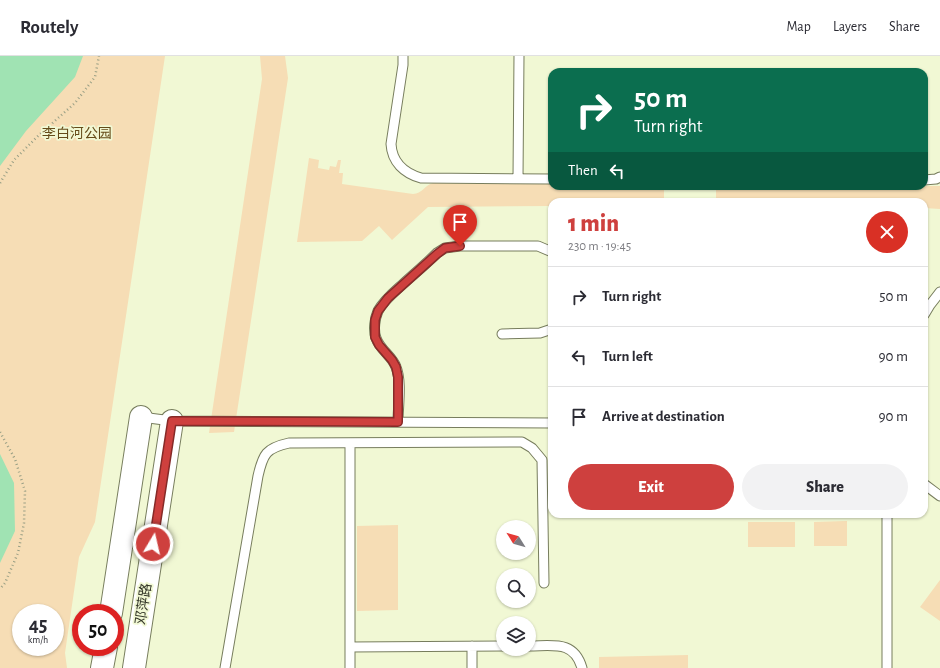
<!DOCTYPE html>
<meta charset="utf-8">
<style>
:root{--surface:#fff;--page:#f2f2f3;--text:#2b2b33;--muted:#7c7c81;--line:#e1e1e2;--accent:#ce403e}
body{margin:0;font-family:"Alegreya Sans","Noto Sans SC",sans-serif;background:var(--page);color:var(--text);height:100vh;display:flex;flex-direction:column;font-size:15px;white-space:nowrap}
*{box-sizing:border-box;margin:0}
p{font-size:13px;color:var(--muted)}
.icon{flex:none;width:22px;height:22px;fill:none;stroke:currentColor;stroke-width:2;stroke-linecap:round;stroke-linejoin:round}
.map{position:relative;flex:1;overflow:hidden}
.side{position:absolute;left:548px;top:142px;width:380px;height:320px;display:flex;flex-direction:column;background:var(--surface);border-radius:12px;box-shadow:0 1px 3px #0004}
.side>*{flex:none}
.guide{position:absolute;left:548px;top:12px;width:380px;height:122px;border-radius:12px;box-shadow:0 1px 3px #0004;background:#0b6e4f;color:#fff;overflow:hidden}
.needle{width:26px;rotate:307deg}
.controls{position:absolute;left:496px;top:464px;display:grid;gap:8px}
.controls a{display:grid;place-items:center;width:40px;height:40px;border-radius:50%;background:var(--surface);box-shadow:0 1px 3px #0004;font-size:20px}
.speed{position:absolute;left:12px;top:548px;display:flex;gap:8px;font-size:20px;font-weight:700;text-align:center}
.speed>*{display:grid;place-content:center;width:52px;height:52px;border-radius:50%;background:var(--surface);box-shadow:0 1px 3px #0004;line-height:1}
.speed small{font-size:10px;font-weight:400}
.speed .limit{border:6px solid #d22;background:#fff;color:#111}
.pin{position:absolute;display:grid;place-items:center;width:34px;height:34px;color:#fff;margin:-41px -17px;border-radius:50% 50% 50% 0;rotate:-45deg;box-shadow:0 0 4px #0007}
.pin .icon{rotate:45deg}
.me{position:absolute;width:44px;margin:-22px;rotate:9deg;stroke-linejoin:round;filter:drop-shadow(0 0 3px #0008)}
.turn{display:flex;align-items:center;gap:14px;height:84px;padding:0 20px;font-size:18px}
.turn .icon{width:52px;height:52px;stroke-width:2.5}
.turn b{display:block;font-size:28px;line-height:34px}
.then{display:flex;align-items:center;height:38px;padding:0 20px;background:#0003;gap:8px;font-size:15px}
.round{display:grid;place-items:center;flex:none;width:42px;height:42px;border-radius:21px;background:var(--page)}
.overview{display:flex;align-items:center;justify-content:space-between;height:68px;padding:0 20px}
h1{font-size:24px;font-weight:800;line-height:30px;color:var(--accent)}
.button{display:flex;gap:8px;margin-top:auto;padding:8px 20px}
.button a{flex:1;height:46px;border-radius:24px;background:var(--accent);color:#fff;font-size:16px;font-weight:800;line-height:46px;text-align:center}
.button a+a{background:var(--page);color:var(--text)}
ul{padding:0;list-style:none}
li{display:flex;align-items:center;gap:12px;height:60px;padding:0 20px;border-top:1px solid var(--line)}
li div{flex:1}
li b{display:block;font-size:15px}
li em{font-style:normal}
header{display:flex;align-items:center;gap:24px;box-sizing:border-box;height:56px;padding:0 20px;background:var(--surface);border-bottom:1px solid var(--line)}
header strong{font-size:19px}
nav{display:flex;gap:22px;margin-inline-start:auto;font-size:14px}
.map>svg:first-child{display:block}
</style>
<header>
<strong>Routely</strong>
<nav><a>Map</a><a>Layers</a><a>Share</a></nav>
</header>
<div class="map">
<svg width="940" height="612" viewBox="0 0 940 612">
<rect width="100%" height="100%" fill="#f1f8d4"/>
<path fill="#f6ddb5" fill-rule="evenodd" d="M0 0H165L95 466 79 501 65 597 67 612H0ZM21 557H55V591H21Z
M260 0H285L288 22 234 376 209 377 262 23Z
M309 102 319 104 318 112 329 114 330 110 336 111 338 104H341L339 117H343L342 128 413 138C422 138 425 129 433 127L552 128V130H664V146H552V150L428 151 392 184 379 170 362 185 297 186Z
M716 130H940V153L924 152V146H716Z
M847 465V490H814V466Z
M748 466H795V491H748Z
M398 469V554L357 555V470Z
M940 524V565L920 551Z
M688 599V612H599V601Z"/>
<path fill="#a0e3b3" d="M0 0H83L75 21 26 75 0 110Z
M0 398 14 427 15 475 0 507Z"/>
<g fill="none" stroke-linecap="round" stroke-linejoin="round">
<g stroke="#777d5d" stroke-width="11">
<path id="lane" d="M403 0V9L391 88C392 106 404 117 421 122L552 123
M518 122 519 0
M924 124 936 123 940 121
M924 259 930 249 940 236
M502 278 540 277 552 273
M141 361 172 365 552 367
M398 366C398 350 402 326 396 311 392 300 380 294 376 282 373 274 375 262 378 255 384 244 394 236 403 228 414 218 426 208 437 197L445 192 460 190H538L552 196
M924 428 940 440
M472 590V612
M529 590C553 590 574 584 582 612
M350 591 503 590
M225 612 258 420C263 398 266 392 289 387L522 386 532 392 542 404 544 527
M350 612V387
M887 612V458"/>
</g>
<g stroke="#777d5d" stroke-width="24">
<path id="secondary" d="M111 557 141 361
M102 612 106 591
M134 612 172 365"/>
</g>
<path stroke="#999f85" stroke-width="2.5" stroke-dasharray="1 3" stroke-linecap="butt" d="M0 127 14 104 39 79 75 47 95 21 99 0
M0 376 15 403 25 435 24 467 18 497 5 527 0 533"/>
<use href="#lane" stroke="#fff" stroke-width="9"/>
<use href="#secondary" stroke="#fff" stroke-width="22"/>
</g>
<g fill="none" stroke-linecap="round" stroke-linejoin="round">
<g stroke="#862a28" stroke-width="10">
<path id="route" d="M153 488 172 365 398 366V321L396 311 392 304 379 289 375 281V264L378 255 388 242 437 198 445 192 460 190"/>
</g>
<use href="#route" stroke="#ce403e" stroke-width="7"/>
</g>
<g text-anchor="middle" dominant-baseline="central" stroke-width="3.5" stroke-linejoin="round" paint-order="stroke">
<g font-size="14" fill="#654b19" stroke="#f1f8d4">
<text x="77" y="78">李白河公园</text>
</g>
<g font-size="14" fill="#333628" stroke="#f1f8d4">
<text transform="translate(144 548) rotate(-81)">邓萍路</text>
</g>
</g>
</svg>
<div class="controls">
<a><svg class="needle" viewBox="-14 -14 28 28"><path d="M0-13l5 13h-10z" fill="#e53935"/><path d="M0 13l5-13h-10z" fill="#7c7c81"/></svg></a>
<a><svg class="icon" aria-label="search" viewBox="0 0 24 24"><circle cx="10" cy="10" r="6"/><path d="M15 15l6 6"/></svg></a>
<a><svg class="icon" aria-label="layers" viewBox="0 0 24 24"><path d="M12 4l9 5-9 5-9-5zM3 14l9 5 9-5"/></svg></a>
</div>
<div class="speed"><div>45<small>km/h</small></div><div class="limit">50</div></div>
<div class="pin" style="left:460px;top:190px;background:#d93025"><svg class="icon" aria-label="arrive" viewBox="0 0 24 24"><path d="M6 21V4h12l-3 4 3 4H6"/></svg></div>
<svg class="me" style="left:153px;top:488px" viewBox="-20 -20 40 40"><circle r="17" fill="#ce403e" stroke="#fff" stroke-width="3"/><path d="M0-11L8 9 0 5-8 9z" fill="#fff"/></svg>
<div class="guide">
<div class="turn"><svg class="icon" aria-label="right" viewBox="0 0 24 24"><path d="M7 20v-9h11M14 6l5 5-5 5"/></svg><div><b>50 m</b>Turn right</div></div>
<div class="then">Then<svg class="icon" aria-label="left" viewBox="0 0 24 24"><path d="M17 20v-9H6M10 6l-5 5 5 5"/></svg></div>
</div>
<section class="side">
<div class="overview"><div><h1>1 min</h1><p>230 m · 19:45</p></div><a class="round" style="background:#d93025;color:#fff"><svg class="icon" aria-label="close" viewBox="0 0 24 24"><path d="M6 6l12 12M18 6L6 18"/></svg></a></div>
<ul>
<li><svg class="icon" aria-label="right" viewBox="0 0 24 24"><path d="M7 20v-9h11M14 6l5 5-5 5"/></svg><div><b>Turn right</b></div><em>50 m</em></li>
<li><svg class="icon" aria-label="left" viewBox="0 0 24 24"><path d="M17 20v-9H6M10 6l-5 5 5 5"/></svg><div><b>Turn left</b></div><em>90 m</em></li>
<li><svg class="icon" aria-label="arrive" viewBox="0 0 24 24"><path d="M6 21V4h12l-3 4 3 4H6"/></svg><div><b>Arrive at destination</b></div><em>90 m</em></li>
</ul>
<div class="button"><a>Exit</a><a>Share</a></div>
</section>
</div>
